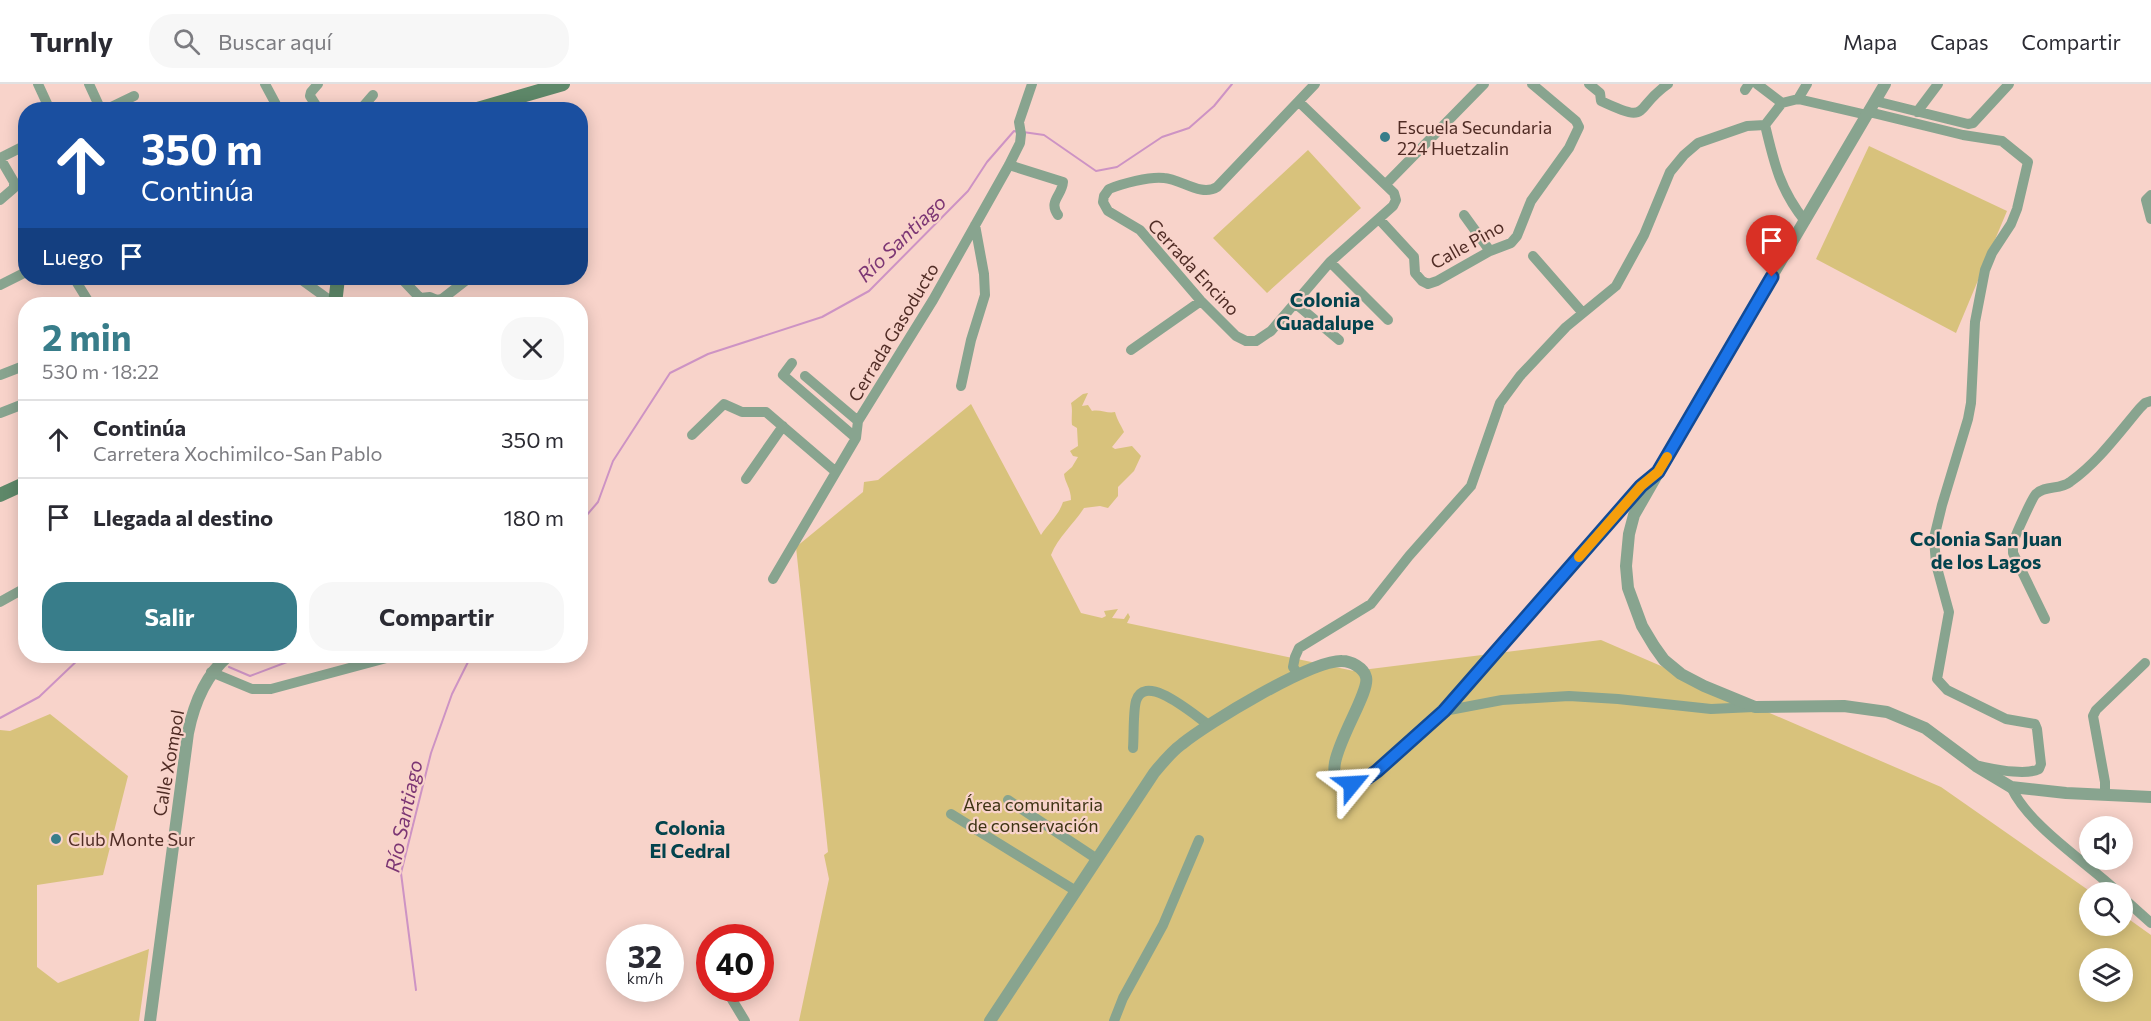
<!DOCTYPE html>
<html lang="es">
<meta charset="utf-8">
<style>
:root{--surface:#fff;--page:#f7f7f7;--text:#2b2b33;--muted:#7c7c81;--line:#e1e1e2;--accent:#387d8a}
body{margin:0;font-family:Commissioner,sans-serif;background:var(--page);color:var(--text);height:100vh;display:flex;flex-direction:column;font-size:22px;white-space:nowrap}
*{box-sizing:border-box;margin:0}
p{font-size:20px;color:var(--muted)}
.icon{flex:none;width:33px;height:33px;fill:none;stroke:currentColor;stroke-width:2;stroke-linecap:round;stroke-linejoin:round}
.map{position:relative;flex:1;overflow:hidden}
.side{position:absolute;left:18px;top:213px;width:570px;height:366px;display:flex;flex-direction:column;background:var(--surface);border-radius:24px;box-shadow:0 3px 15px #0003}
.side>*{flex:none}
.hud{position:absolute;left:18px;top:18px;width:570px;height:183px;border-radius:24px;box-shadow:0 3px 15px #0003;background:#1a4fa0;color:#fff;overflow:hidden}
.buttons{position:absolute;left:2079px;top:732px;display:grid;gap:12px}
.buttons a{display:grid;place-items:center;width:54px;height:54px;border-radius:50%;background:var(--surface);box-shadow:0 3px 15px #0003;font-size:30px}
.speed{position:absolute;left:606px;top:840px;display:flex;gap:12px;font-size:30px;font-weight:700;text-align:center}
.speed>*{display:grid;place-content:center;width:78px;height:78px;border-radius:50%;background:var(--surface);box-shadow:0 3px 15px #0003;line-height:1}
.speed small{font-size:15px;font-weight:400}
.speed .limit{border:9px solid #d22;background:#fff;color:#111}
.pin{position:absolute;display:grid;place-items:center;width:51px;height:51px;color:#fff;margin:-62px -26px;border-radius:50% 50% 50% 0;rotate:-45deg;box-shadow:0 0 6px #0007}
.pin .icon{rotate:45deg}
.me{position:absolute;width:66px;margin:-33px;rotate:63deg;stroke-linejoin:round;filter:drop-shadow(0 0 4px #0008)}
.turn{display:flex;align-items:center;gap:21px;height:126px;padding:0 24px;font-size:27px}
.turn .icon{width:78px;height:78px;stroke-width:2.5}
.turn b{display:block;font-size:42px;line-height:51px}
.then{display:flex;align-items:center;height:57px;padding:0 24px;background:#0003;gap:12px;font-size:22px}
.round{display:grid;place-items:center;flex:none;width:63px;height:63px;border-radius:24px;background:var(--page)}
.summary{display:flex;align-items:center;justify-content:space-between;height:102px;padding:0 24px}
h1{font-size:36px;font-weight:700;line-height:45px;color:var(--accent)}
.cta{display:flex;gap:12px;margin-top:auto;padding:12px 24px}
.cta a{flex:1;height:69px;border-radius:24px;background:var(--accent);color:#fff;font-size:24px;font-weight:700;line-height:69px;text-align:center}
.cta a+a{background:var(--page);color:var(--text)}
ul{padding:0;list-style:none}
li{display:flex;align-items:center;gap:18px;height:78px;padding:0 24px;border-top:2px solid var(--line)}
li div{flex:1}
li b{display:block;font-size:22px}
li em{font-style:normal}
header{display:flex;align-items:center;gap:36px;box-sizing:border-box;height:84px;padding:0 30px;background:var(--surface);border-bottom:2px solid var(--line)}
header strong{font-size:28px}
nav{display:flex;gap:33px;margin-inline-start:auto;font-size:21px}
.search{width:420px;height:54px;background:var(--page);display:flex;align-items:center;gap:15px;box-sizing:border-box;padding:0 21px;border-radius:24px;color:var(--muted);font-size:22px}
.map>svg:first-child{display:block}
</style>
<header>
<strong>Turnly</strong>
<div class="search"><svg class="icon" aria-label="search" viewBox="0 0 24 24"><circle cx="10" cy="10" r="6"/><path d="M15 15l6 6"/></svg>Buscar aquí</div>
<nav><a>Mapa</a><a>Capas</a><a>Compartir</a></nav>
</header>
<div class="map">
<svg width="2151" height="937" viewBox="0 0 2151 937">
<rect width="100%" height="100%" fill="#f8d3ca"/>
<path fill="#d8c27c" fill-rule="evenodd" d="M1869 62 2007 127 1956 249 1816 175Z
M1308 66 1361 124 1267 209 1213 154Z
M1088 309 1082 322 1088 321 1092 327C1100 325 1108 330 1115 328 1117 336 1121 341 1124 348L1112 363 1115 365 1132 362 1141 372 1134 387 1118 403V412L1108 424 1100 422 1084 424C1073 441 1058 453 1051 471L1081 529 1102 534 1106 532 1104 527 1118 525 1112 534 1124 535 1128 529 1130 533 1127 539 1354 587 1601 556 1941 703 2091 808 2090 842H2122L2123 831 2151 851V937H799L829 795 824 771 828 768 796 463 863 408 864 398 878 396 971 320 1041 451C1048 440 1059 431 1063 418L1071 416C1071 404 1065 399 1064 390L1072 383 1078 373 1073 372 1070 367 1078 362 1077 344 1072 341C1071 333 1073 327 1071 319L1083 310ZM2090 874H2122V908H2090Z
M50 630 128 692 103 791 37 801V883L58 899 149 865 139 937H0V646L10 647Z"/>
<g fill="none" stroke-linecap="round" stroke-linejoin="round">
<path stroke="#cd93c4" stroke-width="2" d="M1023 48 1044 51 1096 87 1117 83 1162 53 1189 44 1214 22 1232 0
M580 439 598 418 613 377 670 289 708 270 822 233 869 207 968 107 987 78 1014 47 1018 48
M209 572 214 574
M229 583 250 592 287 578 297 572
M0 634 39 613 82 572
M416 906 401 789 431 669 452 610 471 572"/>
<path stroke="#88a48f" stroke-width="10" d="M38 0 50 26
M89 0 101 26
M265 0 279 26
M318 0 311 8 310 12 319 26
M1315 0 1217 103C1201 113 1181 95 1164 94 1150 92 1121 100 1109 105L1104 112 1103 118 1108 127 1140 146 1201 217 1236 252 1246 257H1256L1271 247 1330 178
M1589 0 1600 9 1601 17C1652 41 1632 25 1668 0
M1757 0 1782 19 1798 15 1867 31
M1745 6 1749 0
M1798 15 1807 0
M1875 17 1968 40 1973 39 2009 0
M1299 18 1394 109 1396 116 1393 122 1330 178 1388 236
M105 26 134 12
M360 26 373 11
M1869 28 1963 51 2002 57 2028 78 2017 125 2011 140 1992 169 1985 186 1975 238 1971 319 1968 335 1942 421 1934 454 1936 480 1949 528 1937 595 1947 606 2006 635 2035 640 2037 645 2041 680 2039 685C2025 692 1995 685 1979 682
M1917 28 1938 0
M1765 41C1774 79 1780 106 1805 137
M0 74 14 98V104L0 116
M0 74 26 61
M1009 81 1063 98C1062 112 1048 117 1058 131
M1386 100 1484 0
M2151 111 2146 116 2151 135
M1464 131 1490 167
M1379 135 1414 173 1415 189 1422 197 1428 200 1437 197 1490 167 1511 159 1517 152 1531 117 1569 64 1579 43 1576 37 1532 0
M1533 172 1582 228
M74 194 90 220
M299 194 335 220
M401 194 420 214 430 213 437 216 442 215 469 194
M0 201 26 188
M1296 220 1339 256
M1131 266 1201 217
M792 279 783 291 856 354
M0 291 26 281
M805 292 858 337
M961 302 971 256 985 211 984 190 975 141
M0 329 26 319
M692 351 724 320 742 328H766L836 388
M746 395 783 342
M773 495 856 354 858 337 933 216 1009 81 1020 59 1021 50 1019 38 1032 0
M0 518 25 504
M2045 535 2013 469C2013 468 2013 460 2013 460 2013 456 2033 412 2036 410 2045 401 2060 406 2070 398 2098 378 2118 350 2140 324L2145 319 2151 317
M211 588 252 605H271L394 572
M1298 590 1293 583 1295 573 1299 564 1371 520 1409 472 1471 402 1500 319 1520 292 1566 243 1616 202 1644 151 1670 88 1684 71 1698 59 1747 42 1765 41 1782 19
M1444 627 1502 616 1569 612 1618 615 1711 625 1754 623
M1133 664C1134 652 1133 628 1136 617 1145 587 1195 632 1209 641
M2011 703C2029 742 2086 778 2118 808
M2105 710V698L2093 632 2096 626 2145 579
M1008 716 1097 775
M951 730 1076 807
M2122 813 2151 839
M725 904 745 937
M1114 937 1123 914 1163 841 1199 756"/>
<path stroke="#88a48f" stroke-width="12" d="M1885 0 1739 248 1634 431 1629 450 1626 482 1628 504 1642 542 1654 562 1664 576 1681 590 1704 602 1755 623 1844 622 1887 628 1925 644 1976 682 2011 703 2066 709 2151 713
M150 937 188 649C194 619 205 592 228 572
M990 937 1154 689C1163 678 1171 668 1182 660 1208 639 1311 576 1342 577 1351 577 1364 584 1366 593 1372 612 1306 699 1349 699 1372 700 1391 673 1407 659 1419 648 1432 638 1444 626 1466 604 1486 579 1507 555 1552 504 1597 453 1642 402L1650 395"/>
<path stroke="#5e8869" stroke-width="14" d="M474 26 563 0
M335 220 338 194
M0 411 26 399"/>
</g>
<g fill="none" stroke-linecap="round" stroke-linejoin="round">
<g stroke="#114b97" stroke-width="15">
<path id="route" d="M1352 700 1363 697 1377 687 1444 627 1641 402 1658 388 1772 193"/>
</g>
<use href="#route" stroke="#1a73e8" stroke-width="10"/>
<path stroke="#f59e0b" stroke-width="10" d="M1579 473 1641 402 1658 388 1667 373"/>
</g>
<g fill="#387d8a" stroke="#f8d3ca" stroke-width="2">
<circle cx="1385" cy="53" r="6"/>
<circle cx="56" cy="755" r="6"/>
</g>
<g text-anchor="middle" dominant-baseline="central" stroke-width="4.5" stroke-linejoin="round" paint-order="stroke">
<g font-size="18" fill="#502c25" stroke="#f8d3ca" text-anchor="start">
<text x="1397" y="43">Escuela Secundaria<tspan x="1397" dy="21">224 Huetzalin</tspan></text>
<text x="68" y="755">Club Monte Sur</text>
</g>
<g font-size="18" fill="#502c25" stroke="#f8d3ca">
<text transform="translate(1467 160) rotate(-29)">Calle Pino</text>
<text transform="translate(1194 183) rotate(47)">Cerrada Encino</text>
<text transform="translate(893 248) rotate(-59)">Cerrada Gasoducto</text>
<text transform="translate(168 679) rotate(-80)">Calle Xompol</text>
</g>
<g font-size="18" fill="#3d3313" stroke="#f8d3ca">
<text x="1033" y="720">Área comunitaria<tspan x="1033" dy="21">de conservación</tspan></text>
</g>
<g font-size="20" font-style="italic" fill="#7c3674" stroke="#f8d3ca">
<text transform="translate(901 154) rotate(-44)">Río Santiago</text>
<text transform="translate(403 732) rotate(-78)">Río Santiago</text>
</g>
<g font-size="20" font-weight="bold" fill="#03434d" stroke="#f8d3ca">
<text x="1325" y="215">Colonia<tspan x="1325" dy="23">Guadalupe</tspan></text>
<text x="1986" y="454">Colonia San Juan<tspan x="1986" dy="23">de los Lagos</tspan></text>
<text x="690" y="743">Colonia<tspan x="690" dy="23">El Cedral</tspan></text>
</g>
</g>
</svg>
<div class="buttons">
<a><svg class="icon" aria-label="sound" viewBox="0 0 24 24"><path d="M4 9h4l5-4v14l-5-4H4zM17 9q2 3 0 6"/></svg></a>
<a><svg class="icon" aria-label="search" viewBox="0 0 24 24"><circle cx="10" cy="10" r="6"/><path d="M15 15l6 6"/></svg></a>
<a><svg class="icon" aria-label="layers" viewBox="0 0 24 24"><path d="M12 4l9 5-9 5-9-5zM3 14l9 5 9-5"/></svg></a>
</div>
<div class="speed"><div>32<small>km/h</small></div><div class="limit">40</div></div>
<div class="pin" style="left:1772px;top:193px;background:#d93025"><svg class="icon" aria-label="arrive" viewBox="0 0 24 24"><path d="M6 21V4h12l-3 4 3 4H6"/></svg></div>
<svg class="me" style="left:1352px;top:700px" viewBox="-20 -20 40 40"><path d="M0-17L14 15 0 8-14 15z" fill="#1a73e8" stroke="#fff" stroke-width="4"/></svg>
<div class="hud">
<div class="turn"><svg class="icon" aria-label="ahead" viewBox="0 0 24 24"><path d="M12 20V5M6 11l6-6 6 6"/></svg><div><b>350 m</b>Continúa</div></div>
<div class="then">Luego<svg class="icon" aria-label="arrive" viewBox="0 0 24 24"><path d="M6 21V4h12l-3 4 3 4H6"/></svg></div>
</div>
<section class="side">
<div class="summary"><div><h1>2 min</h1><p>530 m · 18:22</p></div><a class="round"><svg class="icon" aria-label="close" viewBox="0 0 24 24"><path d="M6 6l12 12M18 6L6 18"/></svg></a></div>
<ul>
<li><svg class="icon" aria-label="ahead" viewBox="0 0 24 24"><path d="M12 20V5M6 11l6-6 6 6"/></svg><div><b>Continúa</b><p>Carretera Xochimilco-San Pablo</p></div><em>350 m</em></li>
<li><svg class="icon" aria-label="arrive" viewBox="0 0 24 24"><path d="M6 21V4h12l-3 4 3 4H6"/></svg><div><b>Llegada al destino</b></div><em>180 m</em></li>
</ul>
<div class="cta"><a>Salir</a><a>Compartir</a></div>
</section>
</div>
